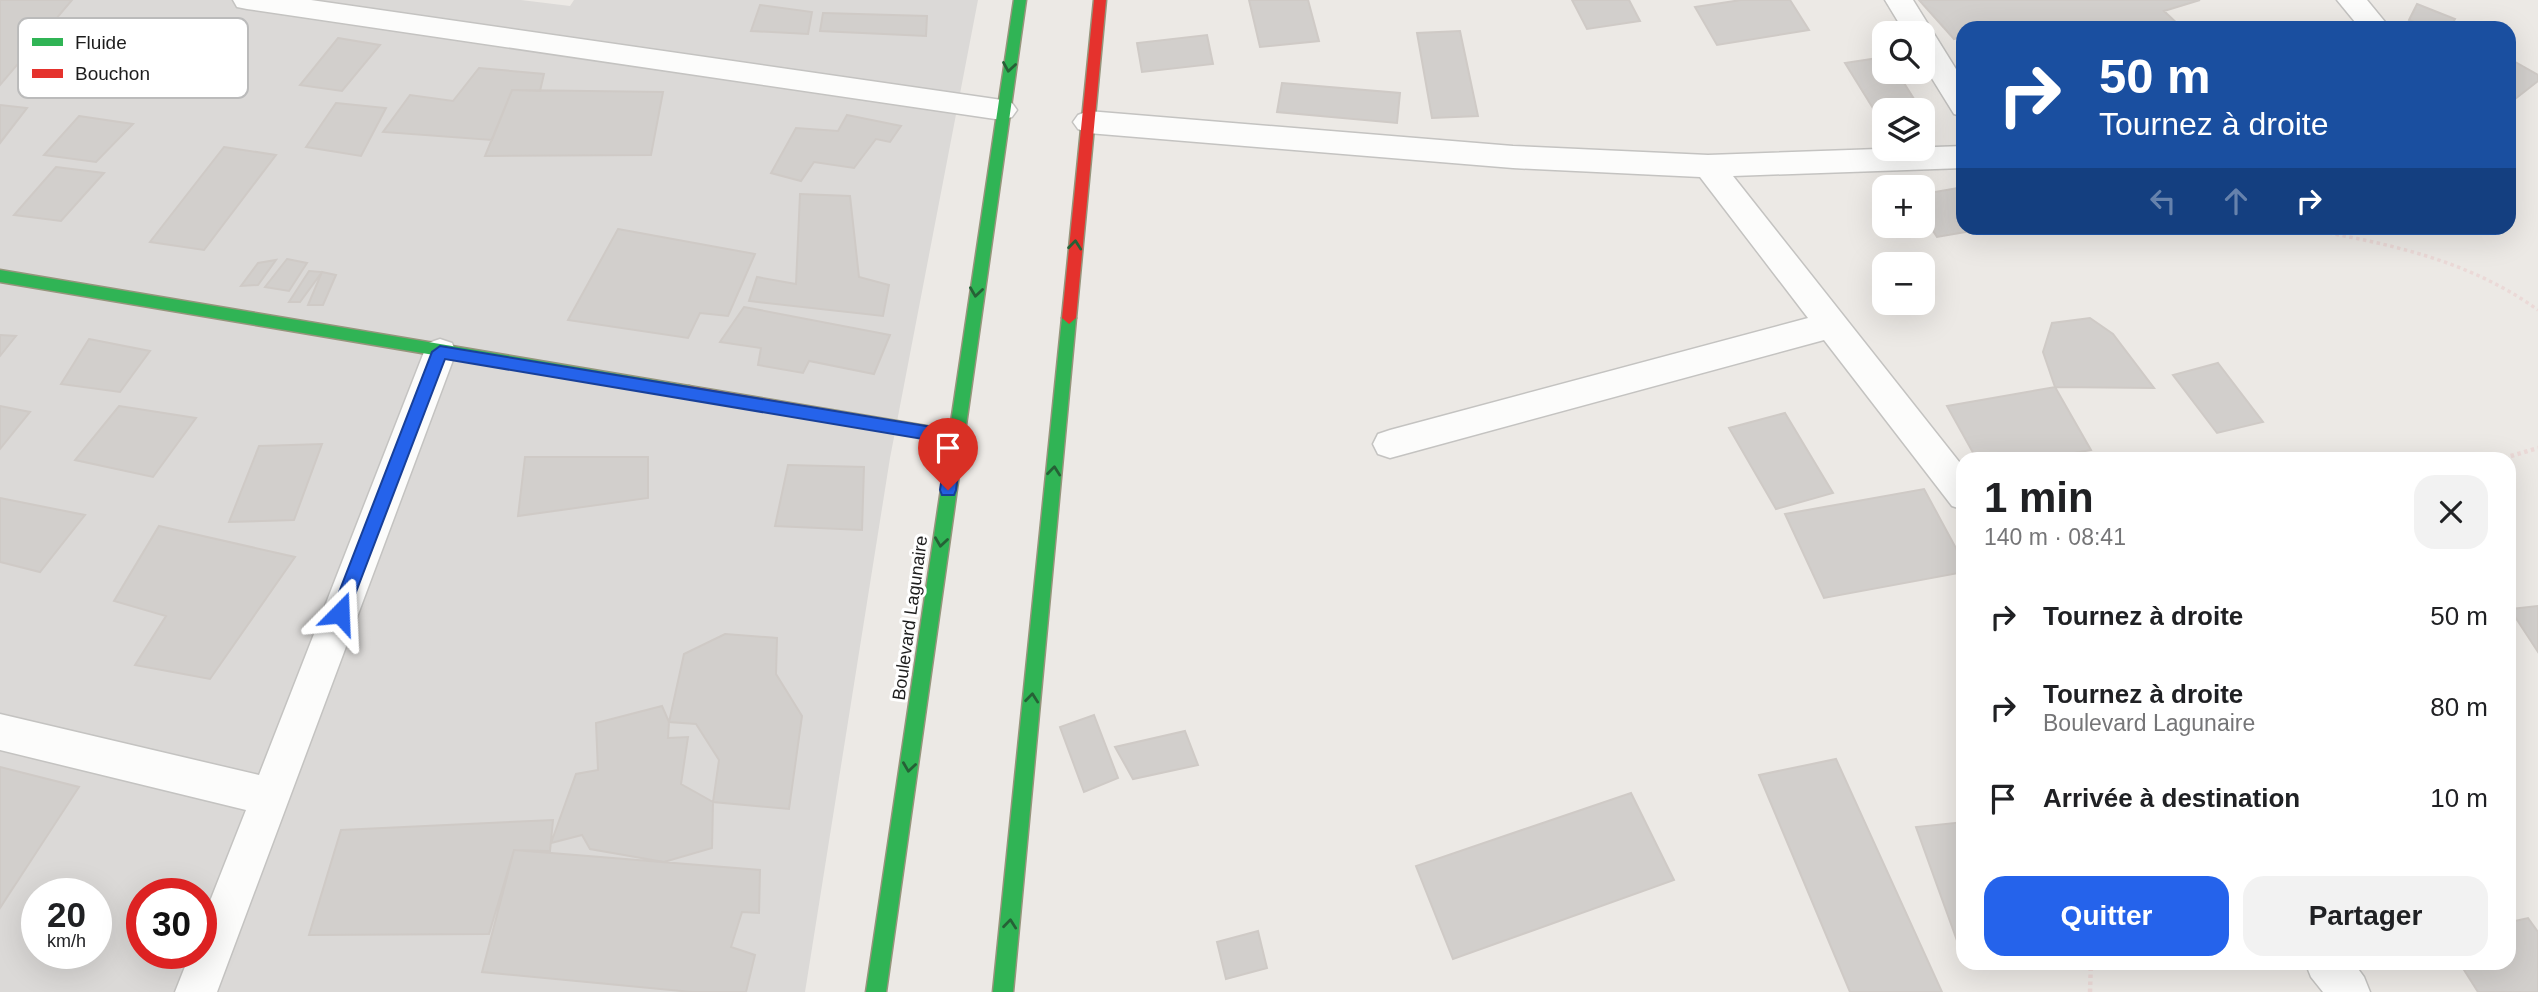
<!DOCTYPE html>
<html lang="fr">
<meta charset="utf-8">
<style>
:root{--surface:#fff;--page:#f2f2f2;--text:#202124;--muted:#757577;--accent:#2563eb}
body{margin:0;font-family:Arial,sans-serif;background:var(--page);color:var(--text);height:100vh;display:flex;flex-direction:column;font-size:26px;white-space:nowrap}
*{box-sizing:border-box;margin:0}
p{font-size:23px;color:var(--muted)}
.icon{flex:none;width:38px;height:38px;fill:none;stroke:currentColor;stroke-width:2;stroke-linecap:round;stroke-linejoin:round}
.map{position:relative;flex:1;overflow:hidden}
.drawer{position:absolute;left:1956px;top:452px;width:560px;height:518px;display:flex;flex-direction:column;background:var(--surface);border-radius:21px;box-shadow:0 7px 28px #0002}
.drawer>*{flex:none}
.banner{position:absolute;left:1956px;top:21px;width:560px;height:214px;border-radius:21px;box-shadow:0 7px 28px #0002;background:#1a4fa0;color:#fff;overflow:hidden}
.controls{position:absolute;left:1872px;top:21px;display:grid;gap:14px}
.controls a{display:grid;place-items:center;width:63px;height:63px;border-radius:14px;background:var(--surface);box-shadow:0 7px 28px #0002;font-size:35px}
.speed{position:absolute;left:21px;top:878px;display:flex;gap:14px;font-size:35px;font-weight:700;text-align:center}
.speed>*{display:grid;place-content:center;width:91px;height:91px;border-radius:50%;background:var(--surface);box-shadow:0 7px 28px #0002;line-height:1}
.speed small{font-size:18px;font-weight:400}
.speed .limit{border:10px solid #d22;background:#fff;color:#111}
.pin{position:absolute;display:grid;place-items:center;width:60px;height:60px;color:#fff;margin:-72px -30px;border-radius:50% 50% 50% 0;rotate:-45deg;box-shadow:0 0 7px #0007}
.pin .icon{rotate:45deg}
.me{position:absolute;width:77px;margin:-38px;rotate:21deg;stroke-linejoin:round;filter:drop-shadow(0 0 5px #0008)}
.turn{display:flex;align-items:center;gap:24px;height:147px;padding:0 28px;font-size:32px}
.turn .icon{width:91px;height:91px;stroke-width:2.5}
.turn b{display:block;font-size:49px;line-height:60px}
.lanes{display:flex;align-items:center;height:66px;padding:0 28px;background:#0003;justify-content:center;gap:35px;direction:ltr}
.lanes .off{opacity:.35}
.round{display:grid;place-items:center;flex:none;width:74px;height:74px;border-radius:21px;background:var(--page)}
.headline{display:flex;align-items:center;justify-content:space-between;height:119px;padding:0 28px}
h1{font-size:42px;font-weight:700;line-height:52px}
.cta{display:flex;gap:14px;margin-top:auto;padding:14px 28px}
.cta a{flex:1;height:80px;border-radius:21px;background:var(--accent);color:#fff;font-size:28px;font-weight:700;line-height:80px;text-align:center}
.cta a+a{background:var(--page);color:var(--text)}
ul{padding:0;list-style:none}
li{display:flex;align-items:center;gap:21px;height:91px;padding:0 28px}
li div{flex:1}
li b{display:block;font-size:26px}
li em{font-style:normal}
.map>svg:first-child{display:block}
</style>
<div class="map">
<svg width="2538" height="992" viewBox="0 0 2538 992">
<rect width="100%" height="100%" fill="#ece9e5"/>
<path fill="#dbd9d7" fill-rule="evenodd" d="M0 0H521L570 6 574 0H978L890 458 805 992H0ZM37 894H96V954H37ZM142 894H201V954H142Z"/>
<path fill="#d2cfcc" stroke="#cfcac6" stroke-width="2" d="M0 0H72L0 85Z
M1249 0H1308L1319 41 1260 47Z
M1572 0H1629L1640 21 1587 29Z
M1741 0H1790L1809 30 1717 45 1695 7Z
M1919 0H2200L2164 11 2182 28H1964V36L1954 39Z
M2417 4 2455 19 2450 28H2429L2409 20Z
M760 5 812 12 808 34 751 31Z
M823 13 927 16 926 36 820 31Z
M1460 31 1478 116 1432 118 1417 33Z
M1207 35 1213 64 1142 72 1137 43Z
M338 38 380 45 342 91 300 85Z
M1885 57V72H1897L1921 110H1885V117L1879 118 1845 63Z
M2510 59 2538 75V81L2510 103Z
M479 68 544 74 540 91 512 90 492 140 383 132 410 95 453 101Z
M1282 83 1400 93 1397 123 1277 112Z
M512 90 663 92 651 155 485 156Z
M336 103 386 108 361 156 306 147Z
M0 105 27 108 0 143Z
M847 115 901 126 890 142 876 139 854 168 814 162 801 181 771 173 796 128 838 131Z
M79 116 133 124 96 162 44 155Z
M224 147 276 155 204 250 150 242Z
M56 167 104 173 61 221 14 215Z
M1964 187V228H1989L1937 237 1923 216V194Z
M800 194 850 196 859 277 889 285 883 316 749 301 757 277 796 284Z
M618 229 755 254 728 316 700 313 688 338 568 320Z
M287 259 307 263 289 291 265 287Z
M276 260 258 285 241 286 258 263Z
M309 271 322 272 300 302H289Z
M322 272 336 275 323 305H308Z
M744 307 890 335 874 374 809 361 803 373 758 365 761 348 720 342Z
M2090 318 2113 334 2154 388 2055 387 2043 352 2052 323Z
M0 335 16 336 0 356Z
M89 339 150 351 120 392 61 384Z
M2218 363 2263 422 2217 433 2173 375Z
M2055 387 2091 450 2046 458H1976L1947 406Z
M0 406 30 412 0 449Z
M119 406 196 418 153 477 75 460Z
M1785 413 1833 493 1776 509 1729 428Z
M322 444 294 520 229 522 259 446Z
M525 457H648V498L518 516Z
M788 465 864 467 862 530 775 526Z
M1924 489 1964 563V572L1824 598 1785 514Z
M0 498 85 515 40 572 0 562Z
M159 526 295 557 210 679 135 665 166 616 114 601Z
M2538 606V652L2510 609Z
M725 634 777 638 776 674 802 716 789 809 713 802 719 760 696 724 669 722 684 654Z
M662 706 669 722 668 738 688 737 681 784 713 802 712 848 664 862 590 849 582 835 551 843 576 774 598 770 596 723Z
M1094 715 1118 778 1084 792 1060 727Z
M1185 731 1198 765 1133 779 1115 747Z
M1836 759 1942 992H1850L1759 775Z
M0 767 79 787 0 908Z
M1631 793 1674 880 1453 959 1416 866Z
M553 820 550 851 514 850 489 934 309 935 341 830Z
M1964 822V960L1916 827Z
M514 850 760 870 759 913 742 912 731 947 755 955 746 992H692L482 972Z
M2528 918 2538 932V992H2478L2459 962H2510V922Z
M1258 931 1267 968 1226 979 1217 942Z"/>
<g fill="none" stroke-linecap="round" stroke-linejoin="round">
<g stroke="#c4c3c1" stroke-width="3">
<path id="street" d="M233 0H311L1002 100 1012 103 1017 110 1012 117 1002 120 247 9 237 7Z
M1885 0H1913L1964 82V117L1954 114 1923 64V33H1905Z
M2337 0H2367L2390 28H2360Z
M1088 111 1513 146 1708 155 1964 146V168L1733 176 1964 468V510L1952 506 1824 340 1390 458 1378 454 1373 444 1378 434 1390 430 1808 318 1700 177 1513 168 1088 133 1078 129 1073 122 1078 115Z
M440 339 452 343 456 352 217 992H175L190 954H201V924L246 810 0 750V714L259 775 424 352 428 343Z
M2305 962H2353L2364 977 2370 992H2323L2311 977Z"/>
</g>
<g stroke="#96957c" stroke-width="3">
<path id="fast" d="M1014 0H1026L886 992H866Z
M0 270 689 386 694 388 697 392 694 396 689 398 0 282Z
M1069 312 1076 318 1013 992H993L1062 318Z"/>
</g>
<g stroke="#96957c" stroke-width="3">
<path id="jam" d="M1094 0H1106L1076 318 1069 324 1062 318Z
M689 386 956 431 961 432 964 437 961 442 956 443 689 398 684 396 681 392 684 388Z"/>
</g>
<path stroke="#ebd9d7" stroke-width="3.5" stroke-dasharray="3.5 3.5" stroke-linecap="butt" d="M2301 228C2386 243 2467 259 2538 310"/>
<path stroke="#ebd9d7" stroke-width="4.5" stroke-dasharray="3.5 3.5" stroke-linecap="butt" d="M2504 458 2538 448
M2090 992 2091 962"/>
<use href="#street" fill="#fcfcfb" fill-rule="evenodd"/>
<use href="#fast" fill="#30b455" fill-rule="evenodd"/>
<use href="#jam" fill="#e5322d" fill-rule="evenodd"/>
</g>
<defs><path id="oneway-chevron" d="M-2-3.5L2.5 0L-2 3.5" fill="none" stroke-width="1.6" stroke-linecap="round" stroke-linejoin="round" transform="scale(1.75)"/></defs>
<g stroke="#266136">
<use href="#oneway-chevron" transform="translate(1009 67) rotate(99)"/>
<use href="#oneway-chevron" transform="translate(1075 245) rotate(-84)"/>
<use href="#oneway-chevron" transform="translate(976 292) rotate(98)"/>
<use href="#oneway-chevron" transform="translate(1054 471) rotate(-84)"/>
<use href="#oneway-chevron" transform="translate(941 542) rotate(98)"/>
<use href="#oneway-chevron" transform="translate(1032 698) rotate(-84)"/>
<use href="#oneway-chevron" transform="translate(909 767) rotate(98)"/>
<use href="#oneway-chevron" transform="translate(1010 924) rotate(-84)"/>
</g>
<path fill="#2563eb" stroke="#184099" stroke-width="2" d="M440 346 956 431 963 438 956 490 954 495H942L940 490 947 443 445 359 348 613 346 618 340 621 334 618 331 613 432 352Z"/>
<g text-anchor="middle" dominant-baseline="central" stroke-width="6" stroke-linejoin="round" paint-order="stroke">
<g font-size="18" fill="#1d1d1d" stroke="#fff">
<text transform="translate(910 618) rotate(-82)">Boulevard Lagunaire</text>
</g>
</g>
<rect x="18" y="18" width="230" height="80" rx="10" fill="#fff" stroke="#bbb" stroke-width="2"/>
<rect x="32" y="38" width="31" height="8" fill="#30b455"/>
<rect x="32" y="69" width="31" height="9" fill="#e5322d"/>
<g font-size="19" fill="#1d1d1d">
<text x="75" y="49">Fluide</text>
<text x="75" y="80">Bouchon</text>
</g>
</svg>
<div class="controls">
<a><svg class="icon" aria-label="search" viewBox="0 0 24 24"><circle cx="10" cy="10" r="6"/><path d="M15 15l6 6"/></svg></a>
<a><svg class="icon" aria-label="layers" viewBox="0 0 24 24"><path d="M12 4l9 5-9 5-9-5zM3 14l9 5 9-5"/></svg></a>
<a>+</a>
<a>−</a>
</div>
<div class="speed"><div>20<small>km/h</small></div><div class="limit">30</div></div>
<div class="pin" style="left:948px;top:490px;background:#d93025"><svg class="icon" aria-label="arrive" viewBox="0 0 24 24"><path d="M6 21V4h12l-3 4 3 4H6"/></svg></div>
<svg class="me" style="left:340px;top:613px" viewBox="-20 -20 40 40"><path d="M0-17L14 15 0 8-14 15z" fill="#2563eb" stroke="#fff" stroke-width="4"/></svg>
<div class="banner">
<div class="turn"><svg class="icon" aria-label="right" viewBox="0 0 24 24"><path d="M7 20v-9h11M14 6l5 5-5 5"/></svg><div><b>50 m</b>Tournez à droite</div></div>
<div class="lanes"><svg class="icon off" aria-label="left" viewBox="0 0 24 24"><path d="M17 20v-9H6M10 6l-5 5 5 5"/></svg><svg class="icon off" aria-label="ahead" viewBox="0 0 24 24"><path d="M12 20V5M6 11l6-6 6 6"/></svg><svg class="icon" aria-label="right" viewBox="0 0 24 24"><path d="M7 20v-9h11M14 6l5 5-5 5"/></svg></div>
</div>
<section class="drawer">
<div class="headline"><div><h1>1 min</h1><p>140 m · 08:41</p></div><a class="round"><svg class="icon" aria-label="close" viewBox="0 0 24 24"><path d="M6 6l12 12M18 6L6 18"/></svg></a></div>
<ul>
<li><svg class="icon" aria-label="right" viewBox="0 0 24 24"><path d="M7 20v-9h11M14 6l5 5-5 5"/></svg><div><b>Tournez à droite</b></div><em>50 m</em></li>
<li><svg class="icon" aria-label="right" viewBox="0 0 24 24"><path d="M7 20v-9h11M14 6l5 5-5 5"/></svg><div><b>Tournez à droite</b><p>Boulevard Lagunaire</p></div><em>80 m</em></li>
<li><svg class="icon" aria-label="arrive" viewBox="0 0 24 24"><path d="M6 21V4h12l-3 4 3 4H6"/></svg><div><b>Arrivée à destination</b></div><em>10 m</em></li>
</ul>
<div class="cta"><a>Quitter</a><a>Partager</a></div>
</section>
</div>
